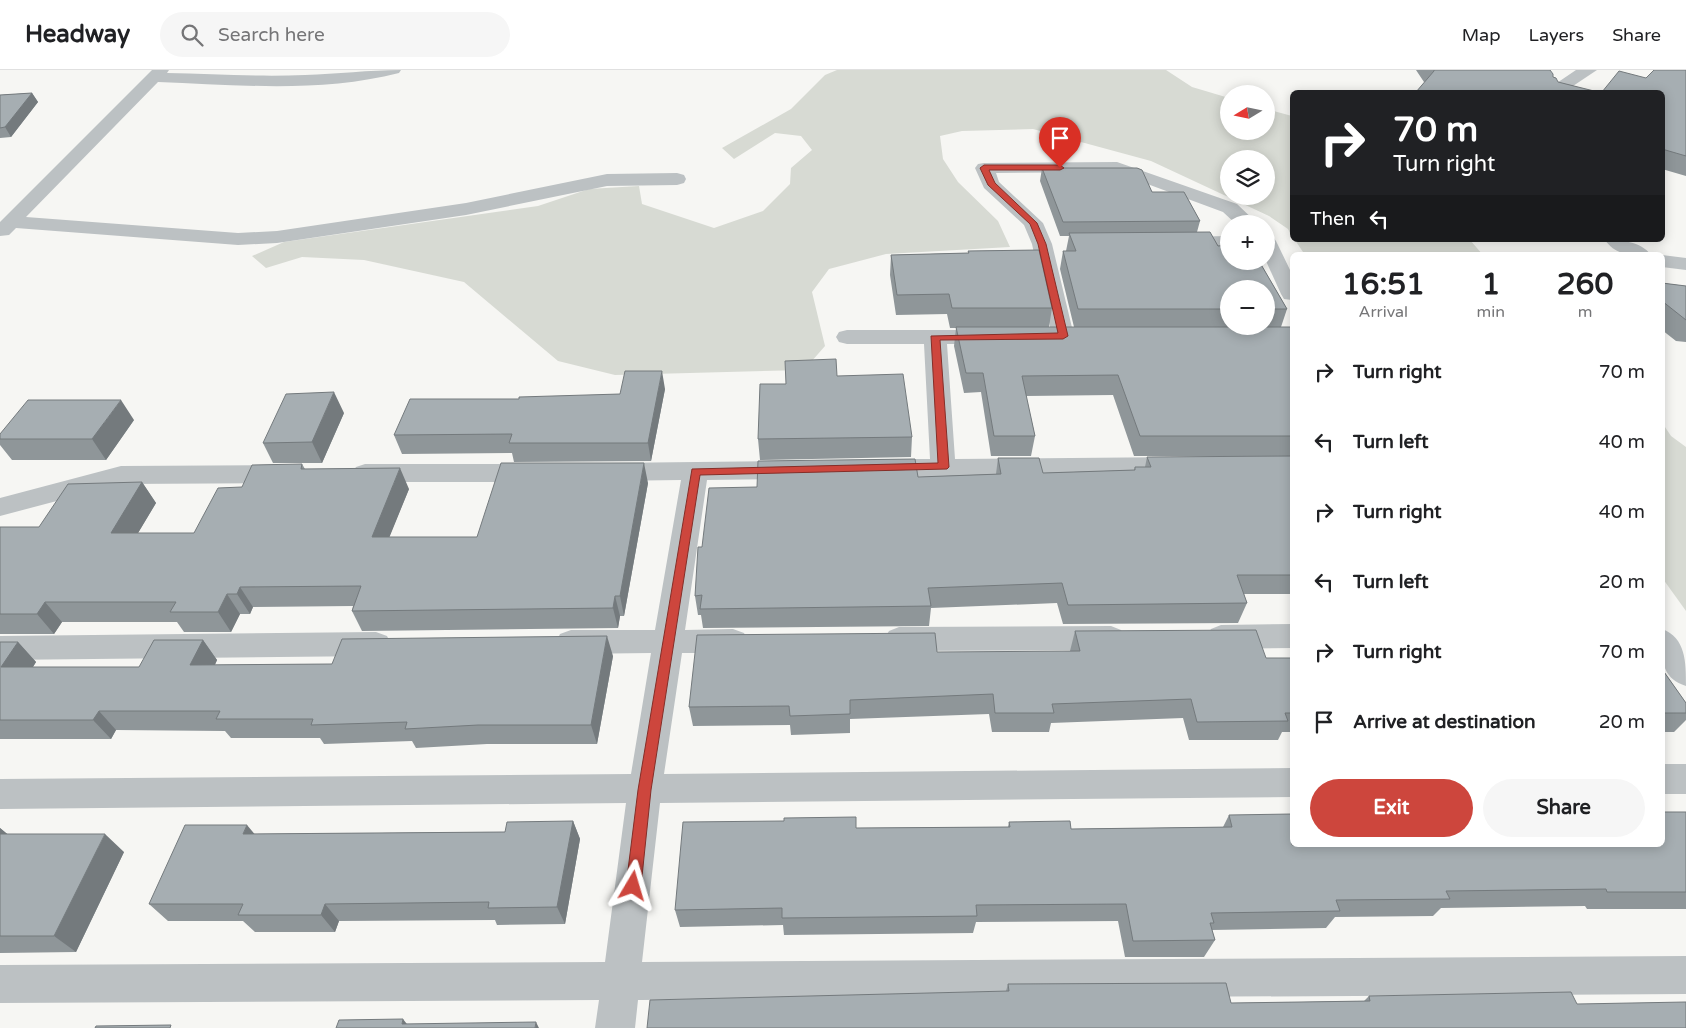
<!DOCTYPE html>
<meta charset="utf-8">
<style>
:root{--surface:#fff;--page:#f6f6f6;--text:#202124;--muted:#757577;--line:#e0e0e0;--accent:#cd463d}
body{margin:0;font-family:"Varela Round",sans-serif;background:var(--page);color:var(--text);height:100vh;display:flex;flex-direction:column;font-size:19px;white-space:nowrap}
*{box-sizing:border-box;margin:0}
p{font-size:16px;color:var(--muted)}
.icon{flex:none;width:28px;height:28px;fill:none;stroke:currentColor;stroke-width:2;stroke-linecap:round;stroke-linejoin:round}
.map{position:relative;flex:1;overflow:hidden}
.drawer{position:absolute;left:1290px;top:182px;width:375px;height:595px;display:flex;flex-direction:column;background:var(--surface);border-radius:8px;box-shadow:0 2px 12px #0003}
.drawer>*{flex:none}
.guide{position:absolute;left:1290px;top:20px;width:375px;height:152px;border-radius:8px;box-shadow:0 2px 12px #0003;background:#202124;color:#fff;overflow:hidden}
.needle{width:32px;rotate:260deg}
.fabs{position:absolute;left:1220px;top:15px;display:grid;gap:10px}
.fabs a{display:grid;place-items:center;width:55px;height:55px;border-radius:50%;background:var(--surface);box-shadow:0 2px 12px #0003;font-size:25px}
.pin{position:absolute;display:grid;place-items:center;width:42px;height:42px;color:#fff;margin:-51px -21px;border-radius:50% 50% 50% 0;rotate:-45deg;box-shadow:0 0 5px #0007}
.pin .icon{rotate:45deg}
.me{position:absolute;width:55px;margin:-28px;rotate:7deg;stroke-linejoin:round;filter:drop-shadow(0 0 4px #0008)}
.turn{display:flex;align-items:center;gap:18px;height:105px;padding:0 20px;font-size:22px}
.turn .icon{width:65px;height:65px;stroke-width:2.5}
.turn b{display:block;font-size:35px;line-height:42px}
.then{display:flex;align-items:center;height:48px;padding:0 20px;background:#0003;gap:10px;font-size:19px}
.eta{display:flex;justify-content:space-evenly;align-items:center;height:85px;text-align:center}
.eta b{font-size:30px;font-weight:700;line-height:35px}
.primary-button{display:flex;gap:10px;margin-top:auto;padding:10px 20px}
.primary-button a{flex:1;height:58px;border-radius:30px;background:var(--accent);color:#fff;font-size:20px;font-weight:700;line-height:58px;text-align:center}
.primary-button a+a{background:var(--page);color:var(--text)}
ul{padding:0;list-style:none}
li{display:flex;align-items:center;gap:15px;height:70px;padding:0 20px}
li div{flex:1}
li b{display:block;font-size:19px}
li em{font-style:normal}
header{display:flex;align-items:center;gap:30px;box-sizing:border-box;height:70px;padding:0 25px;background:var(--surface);border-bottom:1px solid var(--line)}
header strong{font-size:24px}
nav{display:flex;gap:28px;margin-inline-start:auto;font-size:18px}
.search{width:350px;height:45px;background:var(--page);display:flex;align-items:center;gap:12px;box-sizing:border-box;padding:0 18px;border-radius:28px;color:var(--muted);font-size:19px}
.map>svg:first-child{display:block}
</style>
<header>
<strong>Headway</strong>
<div class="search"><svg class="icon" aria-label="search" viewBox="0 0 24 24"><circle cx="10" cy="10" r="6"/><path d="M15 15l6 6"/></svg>Search here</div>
<nav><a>Map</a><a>Layers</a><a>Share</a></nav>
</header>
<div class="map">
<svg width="1686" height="958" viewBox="0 0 1686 958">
<rect width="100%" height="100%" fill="#f6f6f3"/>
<path fill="#d7dad3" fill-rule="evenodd" d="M837 0H1166L1192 17 1229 28V61H1266V39L1292 46V167L1288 159 1269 146 1151 91 1033 59 962 61 940 66 943 89 958 112 998 151 1010 177 886 184 829 199 812 222 825 276 804 300 615 305 558 291 464 212 364 190 302 187 266 198 252 186 284 172 538 136 589 119 639 116 642 134 714 158 763 141 790 114 791 98 812 80 801 66 775 63 734 89 722 78 791 39 825 5ZM1229 89H1266V126H1229Z
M1295 170H1470L1483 185H1305Z
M1663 354 1671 366 1686 377V541L1663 509Z"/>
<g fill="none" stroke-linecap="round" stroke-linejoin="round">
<path fill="#bcc1c3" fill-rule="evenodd" d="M152 0H169L167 3C213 4 259 7 305 5 337 4 369 0 401 0L399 3C321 23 238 15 158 12L26 147 238 163 277 161 466 133 607 104 677 103 684 105 686 109 684 113 677 115 607 116 466 145 277 173 238 175 16 158 9 165 0 166V152Z
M1576 0H1597L1564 22H1546L1548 19Z
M1117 92 1237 134 1258 154H1236L1223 142 1115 102 996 103 999 112 1043 153 1052 174 1074 266 1071 271 1063 273 1055 271 1052 266 1032 174 1024 155 984 118 975 98 978 94 984 93Z
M1266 165 1273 167 1276 171 1292 204V230L1284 229 1281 224 1266 191Z
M1229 166V178L1178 179 1171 177 1168 173 1171 169 1178 167Z
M1605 170C1620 170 1641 171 1651 185 1633 185 1617 187 1605 170Z
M1662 185 1686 188V200L1662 197Z
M847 260H991L999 262 1002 267 999 272 991 274H947L955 389 1182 387 1191 390 1195 396 1191 402 1182 405 880 407 871 404 867 398 871 392 880 389H930L924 274H847L839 272 836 267 839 262Z
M794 391 803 394 807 400 803 406 794 409 707 410 685 560 733 559 744 563 748 571 744 579 733 583H682L664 704 1292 698V727L660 733 642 892 1686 886V924L638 930 635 958H595L599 930 0 933V895L605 892 626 733 0 739V709L631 704 651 583 571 584 560 580 556 572 560 564 571 560H655L681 410 607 411 598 408 594 402 598 396 607 393Z
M365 394H534L543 397 547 403 543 409 534 412H365L356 409 352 403 356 397Z
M284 395 293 398 297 404 293 410 284 413 121 414 0 446V428L121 396Z
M1292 554V578L1221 579 1211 575 1206 567 1211 559 1221 555Z
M1111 556 1121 560 1126 568 1121 576 1111 580 899 581 889 577 884 569 889 561 899 557Z
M1662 559C1686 568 1686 592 1686 616 1658 607 1662 584 1662 559Z
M376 562 387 566 391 574 387 582 376 586 0 590V566Z
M1662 694H1686V724H1662Z"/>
</g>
<path fill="#8f9699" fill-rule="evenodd" d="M1416 0H1550L1424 12Z
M1686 0V106L1662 99V22L1646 8Z
M32 23 38 32 11 67 0 68V25Z
M1042 98H1137L1142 100 1152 122H1184L1200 151 1197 162H1210L1218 176 1229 175V191H1259L1287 239 1281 257H1292V386H1134L1113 325 1026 326 1035 366 1031 386H991L981 322 964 323 954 276 956 258H950L947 244 896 245 890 205 891 185 968 183V181L1039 180 1052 238 1049 257H1074L1060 199 1063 181H1066L1069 166H1060L1040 111ZM1229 219H1266V256H1229Z
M1662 213 1686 216V272L1676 271 1662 260Z
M837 306 912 367 911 387 760 390 758 369 786 314Z
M665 319 651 391 514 392 512 383 402 384 394 365 519 329 620 324Z
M344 343 322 393H273L263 373Z
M134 350 106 390H12L0 375V364Z
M1292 386V524H1244L1247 533 1238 553 1063 554 1057 533 931 538 929 556 703 558 701 545H698L695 526 702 477 757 417 918 407 996 404 998 388 1043 403 1134 400 1135 397H1145L1147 387Z
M302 394 305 399 409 419 389 467H477L648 413 624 546H620L618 558 362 561 352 541 353 536 253 537 250 544H240L231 562H184L177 552H62L54 564H0V457H39L142 412 156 433 138 463H194L242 417Z
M1075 561 1266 588H1292V662H1282L1278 670H1189L1183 648 1051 653 1049 662H992L989 644 850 649V663L791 665 790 655 693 656 689 637 1070 581Z
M203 570 217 590 215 595 332 594 613 586 597 674H487L416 678 412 671 324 674 320 668H231L225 661 116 660 111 669H0V572H18L36 592 33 597H139Z
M1662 599 1686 633V650L1674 662H1662Z
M1686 742V839H1587L1585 836 1441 838 1433 846 1335 847 1326 858 1212 860 1215 870 1204 887H1125L1118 851 976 852 973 863 784 865 783 855 680 857 675 840 856 758 1008 757 1009 752 1071 759 1223 757 1229 745 1292 775Z
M573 751 580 769 565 854 497 855 495 850 339 851 335 862H255L243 851H168L149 834 254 764 505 762Z
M0 758 7 764 124 782 76 882 0 883Z
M1008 914 1231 933 1364 931 1369 926 1577 934 1686 958 1006 921Z"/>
<path fill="#747a7d" d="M32 23 38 32 11 67 5 57Z
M662 301 665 319 651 391 648 373Z
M334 322 344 343 322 393 312 372Z
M121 330 134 350 106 390 92 369Z
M644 393 648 413 624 546 620 526Z
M400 398 409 419 381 488 372 467Z
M142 412 156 433 126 483 111 463Z
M240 517 253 537 250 544 237 524Z
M227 524 240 544 231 562 218 542Z
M615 526 620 546 618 558 613 538Z
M45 532 62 552 54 564 37 544Z
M607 566 613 586 597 674 591 655Z
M203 570 217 590 205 615 190 595Z
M18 572 36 592 20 617 1 597Z
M99 641 116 660 111 669 93 650Z
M573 751 580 769 565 854 557 837Z
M247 755 262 773 243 764Z
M0 758 22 776 0 767Z
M105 764 124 782 76 882 54 866Z
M325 834 339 851 335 862 321 845Z
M403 949 410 958 402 954Z
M536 952 539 958H535Z"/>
<path fill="#a6aeb2" stroke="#747a7d" d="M1434 0H1550L1553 4V7L1556 8 1558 12 1598 22H1416L1434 1Z
M1654 0H1686V86L1662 79V22H1602L1619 1 1646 8Z
M32 23 5 57 0 58V25Z
M1042 98H1137L1142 100 1152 122H1184L1200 151 1063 152Z
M1210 162 1218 176 1229 175V191H1259L1287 239H1266V219H1229V239H1078L1063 181H1076L1069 163Z
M1039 180 1052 238H952L949 224 897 225 891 185 969 183 968 181Z
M1662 213 1686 216V250L1662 231Z
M956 257H1292V366H1140L1118 305 1022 306 1035 366H994L983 303H966Z
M836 289 837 306 903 304 912 367 758 369 760 314H786L785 291Z
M625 301H662L648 373H509L512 364 394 365 410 329H519V327L620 324Z
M334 322 312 372 263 373 286 324Z
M28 330H121L92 369H0V364Z
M1292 386V505H1237L1247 533 1068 535 1062 513 928 518 931 536 700 539 702 525 695 526 698 477H702L709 418 757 417 758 391 915 389 918 407 1001 404 998 388H1039L1043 403 1135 400V397H1151L1147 387Z
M501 393H644L620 526H615L613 538 352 541 361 516 240 517 237 524H227L218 542H170L176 532H45L37 544H0V457H39L68 414 142 412 111 463H194L218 418 242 417 252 395 302 394 301 399 400 398 372 467H477Z
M1256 560 1266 588H1292V643H1285L1288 651 1197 652 1191 629 1052 634 1054 643H995L993 624 850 630V644L790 646 789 636 689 637 697 565 935 563 937 582 1080 581 1075 561Z
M607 566 591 655H478L405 659 407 652 311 655 313 649H216L220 641H99L93 650H0V572H18L1 597H139L154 570H203L190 595 332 594 342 569Z
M1662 599 1686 633V643H1662Z
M1662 742H1686V822H1607L1606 819 1446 821 1450 829 1336 830 1340 841 1211 843 1214 853H1210L1215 870 1133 871 1126 834 976 835 977 846 782 848V838L675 840 683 752 784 751V748L856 747V758L1010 757 1009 752 1070 751 1071 759 1232 757 1229 745 1292 744V775H1662Z
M573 751 557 837 488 838 489 832 325 834 321 845H238L243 834H149L185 755H247L243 764 505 762 507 752Z
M0 764H105L54 866H0Z
M1226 913 1231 933 1370 931 1369 926 1571 922 1577 934 1686 932V958H647L650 930 1009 921 1008 914Z
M403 949 402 954 536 952 535 958H336L339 950Z
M171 955 170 958H95L96 956Z"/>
<path fill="#cd463d" stroke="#852e28" d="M984 95H1060L1064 98 1060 100H989L995 113 1037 153 1046 174 1068 266 1063 269 940 270 949 397 947 399 700 405 651 720 641 816 638 820 633 822 628 820 626 816 638 720 692 399 938 393 931 266 1058 263 1038 174 1030 154 988 115 980 98Z"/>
</svg>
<div class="fabs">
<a><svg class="needle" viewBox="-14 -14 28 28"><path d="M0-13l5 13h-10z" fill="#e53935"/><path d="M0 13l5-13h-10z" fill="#757577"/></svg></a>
<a><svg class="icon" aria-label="layers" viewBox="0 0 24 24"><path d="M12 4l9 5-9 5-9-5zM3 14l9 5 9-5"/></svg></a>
<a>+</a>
<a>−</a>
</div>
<div class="pin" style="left:1060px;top:98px;background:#d93025"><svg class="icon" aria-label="arrive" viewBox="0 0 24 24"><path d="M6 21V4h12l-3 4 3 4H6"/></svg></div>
<svg class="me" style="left:633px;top:816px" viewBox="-20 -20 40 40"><path d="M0-17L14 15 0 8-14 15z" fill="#cd463d" stroke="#fff" stroke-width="4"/></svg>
<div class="guide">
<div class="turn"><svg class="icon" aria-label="right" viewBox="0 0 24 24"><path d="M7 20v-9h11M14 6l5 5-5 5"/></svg><div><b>70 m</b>Turn right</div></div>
<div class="then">Then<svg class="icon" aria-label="left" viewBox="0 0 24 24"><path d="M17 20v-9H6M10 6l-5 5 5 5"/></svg></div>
</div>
<section class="drawer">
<div class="eta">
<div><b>16:51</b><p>Arrival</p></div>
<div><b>1</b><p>min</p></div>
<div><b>260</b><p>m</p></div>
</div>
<ul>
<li><svg class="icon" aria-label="right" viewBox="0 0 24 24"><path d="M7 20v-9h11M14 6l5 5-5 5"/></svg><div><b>Turn right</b></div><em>70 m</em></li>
<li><svg class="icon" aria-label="left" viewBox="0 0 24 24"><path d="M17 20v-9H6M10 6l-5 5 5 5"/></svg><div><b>Turn left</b></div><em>40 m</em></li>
<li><svg class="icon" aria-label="right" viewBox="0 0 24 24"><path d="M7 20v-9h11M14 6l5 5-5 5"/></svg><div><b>Turn right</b></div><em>40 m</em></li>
<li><svg class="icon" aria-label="left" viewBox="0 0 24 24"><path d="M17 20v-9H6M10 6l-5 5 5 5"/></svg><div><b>Turn left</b></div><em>20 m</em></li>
<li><svg class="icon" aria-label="right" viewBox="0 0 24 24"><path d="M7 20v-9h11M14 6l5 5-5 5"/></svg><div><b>Turn right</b></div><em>70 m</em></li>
<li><svg class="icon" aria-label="arrive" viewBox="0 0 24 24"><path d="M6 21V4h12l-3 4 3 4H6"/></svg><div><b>Arrive at destination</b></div><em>20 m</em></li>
</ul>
<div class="primary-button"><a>Exit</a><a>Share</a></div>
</section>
</div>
